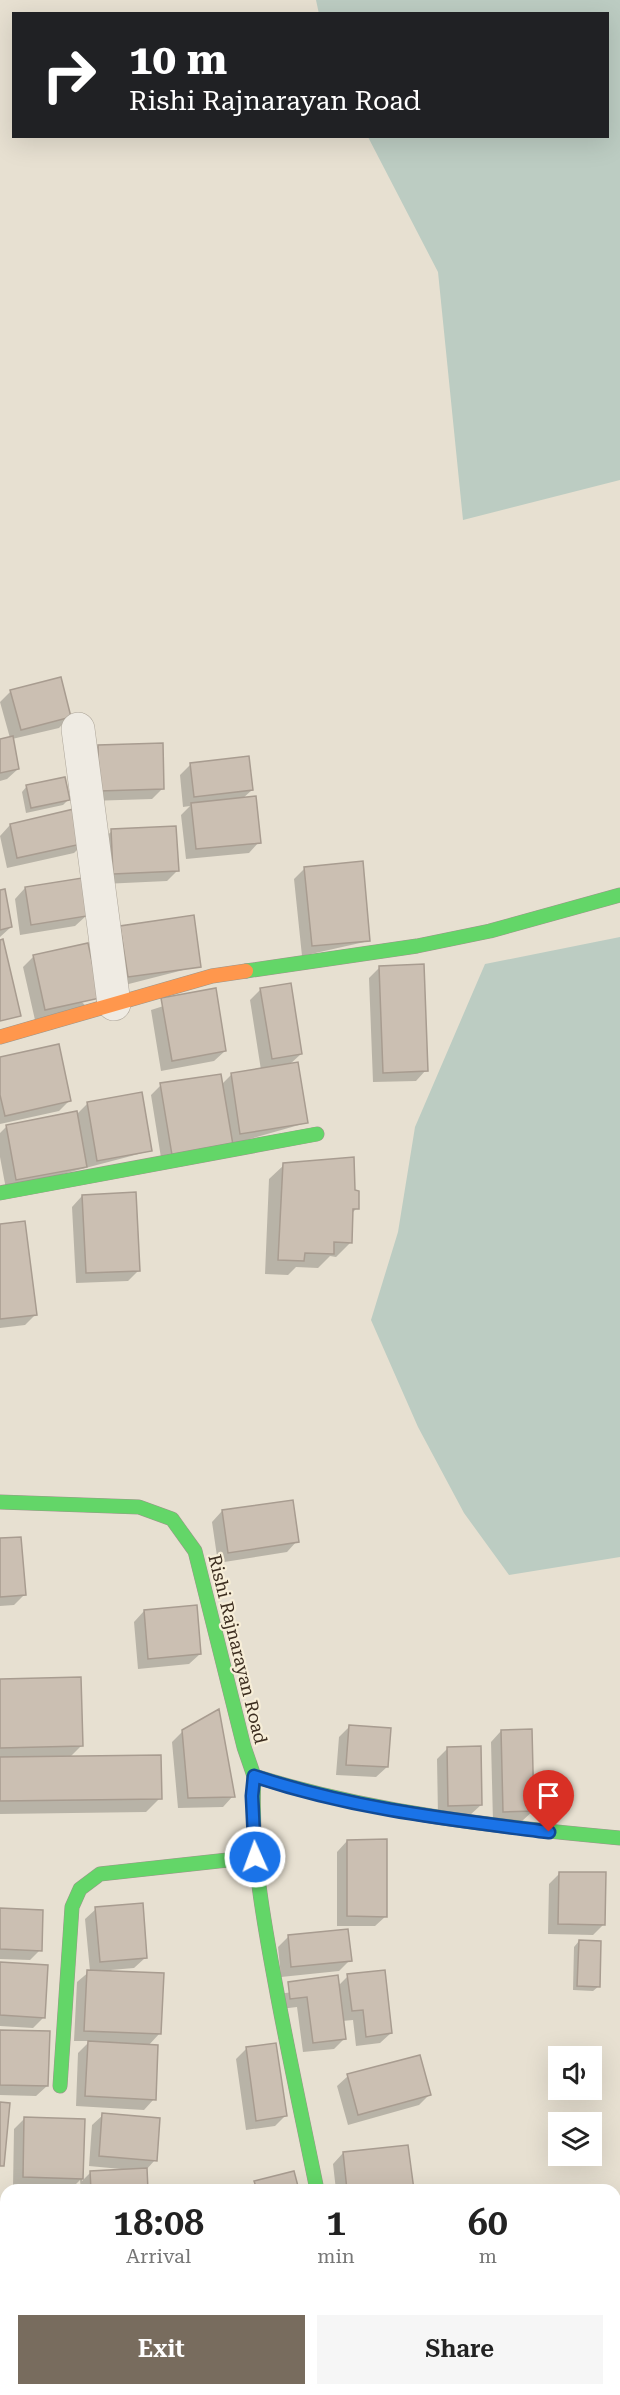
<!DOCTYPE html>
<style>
:root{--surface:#fff;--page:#f6f6f6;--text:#222;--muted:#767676;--accent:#786c5e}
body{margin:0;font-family:"Roboto Serif",serif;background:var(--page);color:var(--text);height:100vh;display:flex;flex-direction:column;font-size:22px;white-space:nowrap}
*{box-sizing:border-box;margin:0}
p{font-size:20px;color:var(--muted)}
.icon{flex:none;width:33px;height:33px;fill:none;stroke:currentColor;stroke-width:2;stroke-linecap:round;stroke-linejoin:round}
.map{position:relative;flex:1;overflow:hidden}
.side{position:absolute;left:0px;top:2184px;width:621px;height:212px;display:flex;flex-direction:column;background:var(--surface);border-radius:18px 18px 0 0;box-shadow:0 6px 24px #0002}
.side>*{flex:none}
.hud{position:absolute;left:12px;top:12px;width:597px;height:126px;border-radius:0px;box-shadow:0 6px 24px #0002;background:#202124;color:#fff;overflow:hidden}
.buttons{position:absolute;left:548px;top:2046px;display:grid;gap:12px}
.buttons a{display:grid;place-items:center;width:54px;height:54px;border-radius:0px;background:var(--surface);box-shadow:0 6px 24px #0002;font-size:30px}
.pin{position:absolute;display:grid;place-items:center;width:51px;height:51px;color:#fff;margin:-62px -26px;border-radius:50% 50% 50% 0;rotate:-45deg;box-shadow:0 0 6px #0007}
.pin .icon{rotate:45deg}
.me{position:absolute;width:66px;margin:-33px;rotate:358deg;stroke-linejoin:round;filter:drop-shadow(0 0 4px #0008)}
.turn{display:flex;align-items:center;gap:21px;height:126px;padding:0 18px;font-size:27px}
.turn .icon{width:78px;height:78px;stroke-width:2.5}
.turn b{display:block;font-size:42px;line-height:51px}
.eta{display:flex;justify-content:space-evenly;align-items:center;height:102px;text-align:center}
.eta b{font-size:36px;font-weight:600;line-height:42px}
.primary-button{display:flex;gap:12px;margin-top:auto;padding:12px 18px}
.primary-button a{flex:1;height:69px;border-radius:0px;background:var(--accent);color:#fff;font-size:24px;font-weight:600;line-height:69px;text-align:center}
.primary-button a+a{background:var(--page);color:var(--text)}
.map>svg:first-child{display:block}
</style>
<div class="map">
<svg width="620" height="2395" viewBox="0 0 620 2395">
<rect width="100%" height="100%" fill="#e7e0d1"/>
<path fill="#bcccc2" d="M316 0H620V480L463 520 438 272 368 137 608 136V14H319Z
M620 937V1557L509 1575 464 1513 418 1427 371 1320 398 1232 415 1127 485 964Z"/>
<path fill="#0003" d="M11 691 69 717 59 728 12 739 18 769 7 779 0 781V740L10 738 0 702Z
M98 746 162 789 152 799 89 801 88 757Z
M191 764 252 790 242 799 259 842 249 853 186 859 181 815 190 806 183 807 180 775Z
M27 786 68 800 63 805 26 813 22 792Z
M10 825 85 842 74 853 7 868 0 836Z
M112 831 177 871 167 881 103 884 101 841Z
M305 868 369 941 302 956 294 879Z
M25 888 86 916 75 926 20 935 15 899Z
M0 892 11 927 0 937Z
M111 938 199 966 117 987Z
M34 956 88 1008 35 1020 23 967Z
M380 967 426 1070 416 1081 373 1082 369 978Z
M214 990 225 1051 214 1061 161 1071 151 1010Z
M260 990 301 1054 289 1065 306 1123 162 1164 151 1095 161 1085H221L231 1075 261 1070 250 1000Z
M0 1059 70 1100 59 1111 0 1124Z
M88 1103 150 1151 6 1189 0 1157V1133L7 1126 76 1115Z
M284 1165 357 1208 351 1214V1242L336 1257 330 1256 318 1268 296 1267 288 1275 265 1274 269 1179Z
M82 1196 139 1270 128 1281 76 1283 72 1207Z
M0 1226 36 1314 25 1325 0 1328Z
M222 1511 297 1541 287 1552 218 1563 212 1522Z
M0 1540 24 1595 14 1605 0 1606Z
M144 1611 200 1654 189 1664 138 1669 134 1622Z
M0 1681 82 1745 69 1758 160 1798 146 1812 0 1814Z
M349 1727 387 1767 376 1777 336 1775 339 1737Z
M183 1731 233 1796 223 1807 178 1808 172 1742Z
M501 1731 533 1811 522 1821 493 1822 491 1742Z
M448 1748 481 1805 470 1815 438 1816 437 1759Z
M347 1841 386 1916 375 1926H337V1852Z
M559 1874 604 1924 593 1935 548 1934 549 1884Z
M0 1909 40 1950 30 1960 0 1959Z
M96 1909 145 1958 134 1968 111 1970 160 2033 148 2046 154 2099 144 2110 76 2106 78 2053 90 2041H74L77 1982 90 1971 85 1919Z
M289 1936 350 1960 339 1971 281 1977 278 1947Z
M579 1941 599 1986 593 1991 573 1990 574 1947Z
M0 1964 44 2017 33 2028 0 2026Z
M348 1976 391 2033 380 2043 356 2046 353 2020 342 2021 345 2038 334 2049 303 2052 297 2007 280 2009 278 1994 338 1986Z
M0 2032 47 2086 36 2096 0 2095Z
M247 2048 285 2116 275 2126 246 2130 236 2059Z
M348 2076 429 2095 419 2105 348 2125 337 2086Z
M103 2115 155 2160 146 2170V2190H81L80 2180 71 2189 13 2187 14 2129 25 2118 83 2120 82 2181 91 2172 121 2171V2169L89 2166 92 2125Z
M343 2153 412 2190H336L333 2164Z
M255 2183 297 2190H248Z
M6 2204V2264H2Z
M289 2390H320L321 2395H250L252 2393Z
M457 2390H501V2391L497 2395H458Z"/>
<path fill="#cbbfb2" stroke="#a89c90" stroke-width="1.5" d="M61 677 71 717 21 730 10 690Z
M13 736 19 769 0 773V739Z
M163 743 164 789 99 791 98 745Z
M249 756 253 790 194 797 190 763Z
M65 777 70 800 31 808 26 785Z
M256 796 261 843 196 849 191 803Z
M78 808 86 843 17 858 10 824Z
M176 826 179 871 113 874 111 829Z
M363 861 370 941 312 946 304 867Z
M82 878 87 916 31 925 25 887Z
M5 889 12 927 0 930V890Z
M194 915 201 967 128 977 120 926Z
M3 939 21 1016 0 1021V940Z
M88 943 100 998 45 1010 33 955Z
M424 964 428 1071 383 1073 379 966Z
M291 983 302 1054 272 1059 260 988Z
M216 988 226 1051 172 1061 161 998Z
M59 1044 71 1101 5 1116 0 1095V1057Z
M298 1062 308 1123 240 1134 231 1073Z
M221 1074 233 1145 172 1155 160 1083Z
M142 1092 152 1151 97 1161 87 1102Z
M77 1111 87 1167 16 1180 6 1125Z
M354 1157 355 1190 359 1191V1209H353L352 1243 334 1242V1254L305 1253 304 1261 278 1260 283 1163Z
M136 1192 140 1271 86 1273 82 1195Z
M25 1221 37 1315 0 1319V1224Z
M293 1500 299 1542 228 1553 222 1510Z
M21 1537 26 1595 0 1597V1538Z
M197 1605 201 1654 148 1659 144 1610Z
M81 1677 83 1746 0 1748V1679Z
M219 1709 235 1797 188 1798 182 1730Z
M349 1725 391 1728 388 1767 346 1765Z
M532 1729 534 1811 503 1812 501 1730Z
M481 1746 482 1805 448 1806 447 1747Z
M161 1755 162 1799 0 1801V1757Z
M387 1839V1917L347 1916V1840Z
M559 1872H606L605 1925 558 1924Z
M143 1903 147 1958 100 1962 95 1907Z
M0 1908 43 1910 42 1951 0 1949Z
M348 1929 352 1961 291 1967 288 1935Z
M579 1940 601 1941 600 1987 577 1986Z
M0 1962 48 1965 45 2018 0 2015Z
M87 1970 164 1973 161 2034 84 2031Z
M385 1970 392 2033 366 2037 363 2010 352 2011 347 1974Z
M338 1975 346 2039 313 2043 307 1997 290 1999 288 1982Z
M0 2030 50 2031 48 2086 0 2085Z
M88 2041 158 2045 156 2100 85 2096Z
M276 2043 287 2116 256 2121 246 2047Z
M420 2055 431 2095 358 2115 347 2074Z
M0 2102 10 2103 4 2166H0Z
M102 2113 160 2118 157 2161 99 2156Z
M24 2117 85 2119 83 2179 23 2177Z
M408 2145 414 2190H347L343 2152Z
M147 2168 148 2190H91L90 2171Z
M294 2171 299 2190H257L254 2181Z
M272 2390H322V2395H251V2391Z
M468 2390H502L503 2392 469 2395Z"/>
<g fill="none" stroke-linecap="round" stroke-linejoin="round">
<g stroke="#ada599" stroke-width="34">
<path id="street" d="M78 729 114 1004
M360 2390 361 2395"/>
</g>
<g stroke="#9c958a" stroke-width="15">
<path id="fast" d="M246 971 417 946 490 931 620 895
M0 1193 317 1134
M0 1502 139 1507 172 1519 195 1551 244 1747 254 1776C374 1813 496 1827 620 1838
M254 1776C250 1851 264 1924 278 1998 290 2062 304 2126 317 2190
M60 2086 72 1907 80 1889 100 1874 255 1857"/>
</g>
<g stroke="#9c958a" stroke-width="15">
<path id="slow" d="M0 1037 212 976 246 971"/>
</g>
<use href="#street" stroke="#efebe3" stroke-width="33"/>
<use href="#fast" stroke="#63d668" stroke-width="14"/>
<use href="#slow" stroke="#ff974d" stroke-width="14"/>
</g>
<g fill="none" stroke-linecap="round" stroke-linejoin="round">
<g stroke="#114b97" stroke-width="15">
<path id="route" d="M255 1857 252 1796 254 1776C353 1809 446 1819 549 1832"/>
</g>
<use href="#route" stroke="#1a73e8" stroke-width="10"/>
</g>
<g text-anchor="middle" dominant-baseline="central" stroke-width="4.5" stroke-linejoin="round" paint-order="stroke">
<g font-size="18" fill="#3d2e20" stroke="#f7eed8">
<text transform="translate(238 1649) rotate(76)">Rishi Rajnarayan Road</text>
</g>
</g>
</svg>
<div class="buttons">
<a><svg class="icon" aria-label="sound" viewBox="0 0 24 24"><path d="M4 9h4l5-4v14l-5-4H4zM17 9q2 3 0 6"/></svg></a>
<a><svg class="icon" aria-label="layers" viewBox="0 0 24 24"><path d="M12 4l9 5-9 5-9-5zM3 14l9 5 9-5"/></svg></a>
</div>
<div class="pin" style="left:549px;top:1832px;background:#d93025"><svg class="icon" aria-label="arrive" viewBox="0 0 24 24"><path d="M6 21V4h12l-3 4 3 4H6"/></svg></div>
<svg class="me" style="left:255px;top:1857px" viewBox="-20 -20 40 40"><circle r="17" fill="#1a73e8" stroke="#fff" stroke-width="3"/><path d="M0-11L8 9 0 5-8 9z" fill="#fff"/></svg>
<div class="hud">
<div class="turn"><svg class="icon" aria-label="right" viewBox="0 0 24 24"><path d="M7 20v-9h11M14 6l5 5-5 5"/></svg><div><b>10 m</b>Rishi Rajnarayan Road</div></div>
</div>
<section class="side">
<div class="eta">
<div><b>18:08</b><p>Arrival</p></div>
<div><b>1</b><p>min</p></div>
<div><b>60</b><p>m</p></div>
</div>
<div class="primary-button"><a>Exit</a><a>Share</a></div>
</section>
</div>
